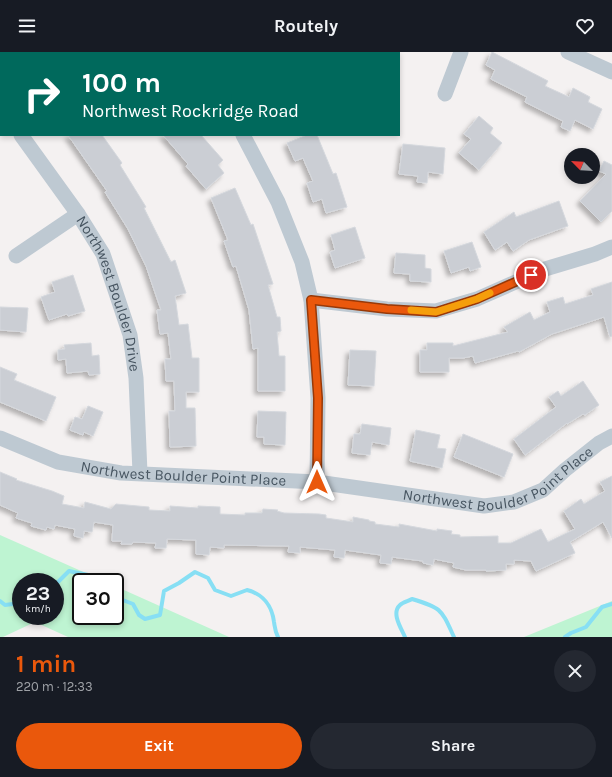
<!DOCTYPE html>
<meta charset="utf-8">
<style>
:root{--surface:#171b24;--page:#242831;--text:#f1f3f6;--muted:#9ea1a6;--accent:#ea580c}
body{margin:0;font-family:Karla,sans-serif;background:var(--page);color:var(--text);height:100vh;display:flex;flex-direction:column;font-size:15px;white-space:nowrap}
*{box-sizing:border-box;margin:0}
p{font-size:13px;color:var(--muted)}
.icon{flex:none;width:22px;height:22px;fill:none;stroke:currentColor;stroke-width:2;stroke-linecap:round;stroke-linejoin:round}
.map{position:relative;height:585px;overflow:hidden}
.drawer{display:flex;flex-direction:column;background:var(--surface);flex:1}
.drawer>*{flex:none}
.guide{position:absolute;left:0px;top:0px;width:400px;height:84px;box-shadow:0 2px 6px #0003;background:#00695c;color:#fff;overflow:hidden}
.needle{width:26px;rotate:294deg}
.tools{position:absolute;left:564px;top:96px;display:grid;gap:8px}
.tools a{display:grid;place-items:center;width:36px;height:36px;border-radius:50%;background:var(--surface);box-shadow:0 2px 6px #0003;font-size:20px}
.speed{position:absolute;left:12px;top:521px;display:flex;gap:8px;font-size:20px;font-weight:700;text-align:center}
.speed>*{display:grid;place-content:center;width:52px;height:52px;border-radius:50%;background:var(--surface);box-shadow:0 2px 6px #0003;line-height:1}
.speed small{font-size:10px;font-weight:400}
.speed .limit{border:2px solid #111;border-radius:6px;background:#fff;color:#111}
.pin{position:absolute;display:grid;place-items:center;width:34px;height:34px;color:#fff;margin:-17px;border:2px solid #fff;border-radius:50%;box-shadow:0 1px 4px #0007}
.me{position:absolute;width:44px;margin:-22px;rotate:0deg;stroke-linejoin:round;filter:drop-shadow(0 0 3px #0008)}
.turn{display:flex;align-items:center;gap:14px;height:84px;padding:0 16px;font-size:18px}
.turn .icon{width:52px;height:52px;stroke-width:2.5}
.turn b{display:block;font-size:28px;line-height:34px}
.round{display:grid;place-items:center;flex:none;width:42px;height:42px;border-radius:21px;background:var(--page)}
.summary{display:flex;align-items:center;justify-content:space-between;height:68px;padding:0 16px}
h1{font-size:24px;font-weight:700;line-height:30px;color:var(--accent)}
.cta{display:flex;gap:8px;margin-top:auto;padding:8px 16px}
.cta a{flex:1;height:46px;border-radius:24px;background:var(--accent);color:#fff;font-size:16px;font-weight:700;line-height:46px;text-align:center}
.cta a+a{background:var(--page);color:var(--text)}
header{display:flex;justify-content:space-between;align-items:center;height:52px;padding:0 16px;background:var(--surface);font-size:18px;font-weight:700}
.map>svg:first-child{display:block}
</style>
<header><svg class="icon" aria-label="menu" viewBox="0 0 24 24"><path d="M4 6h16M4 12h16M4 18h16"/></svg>Routely<svg class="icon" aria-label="heart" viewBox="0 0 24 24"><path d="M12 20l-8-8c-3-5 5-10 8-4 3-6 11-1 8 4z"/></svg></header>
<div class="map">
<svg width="612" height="585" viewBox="0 0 612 585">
<defs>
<filter id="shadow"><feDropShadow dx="-3.5" dy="3.5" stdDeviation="2" flood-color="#0004"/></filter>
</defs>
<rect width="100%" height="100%" fill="#f4f1f1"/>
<path fill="#bef4d2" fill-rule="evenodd" d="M0 483 106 530H81V564H115V534L229 585H68L35 570 3 585H0ZM21 530H55V564H21Z
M612 549V585H524Z"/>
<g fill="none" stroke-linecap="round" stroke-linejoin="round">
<path stroke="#87dff4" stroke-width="4" d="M55 533 69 519 88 523 91 530
M115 545 133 552 139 563 145 567 160 563 164 539 179 531 195 520 208 526 215 538 231 544 247 538C263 542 272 554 274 570 275 576 275 579 278 585
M0 549 5 553 21 551
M405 585C401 576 391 561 400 553 403 550 409 549 412 547 442 556 441 557 454 585
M565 585 571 581 586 575 602 555 612 552"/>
</g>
<path fill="#cbced4" stroke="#d5d8dd" filter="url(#shadow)" d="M492 0 548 29 545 34 569 45 573 36 590 45 588 50 602 57 593 77 575 68 570 79 561 75 563 69 525 50 527 45 491 27 495 18 486 13Z
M479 64 493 76 490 81 502 91 479 118 459 101 471 87 464 82Z
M68 83H102L122 111 120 113 146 155 144 156 171 210 175 208 186 241 175 244 179 273 188 272 192 306H199V340H186V356H195L196 394 170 395 169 359H175L174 329H166L165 307H171L168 281 160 282 157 258H161L146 214 128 177 105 140 107 139Z
M163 83H201L223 108 218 113 224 121 206 137 186 114 188 112Z
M307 83H317L333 122 336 121 347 155 326 161 322 147 313 150 307 131 313 129 303 106 295 109 287 91Z
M403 92 445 96 443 122 428 120 427 131 417 130 418 124 399 122Z
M604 109 612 113V159L601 170 580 149 606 122 599 119Z
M235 136 251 173 253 172 273 232 268 233 277 265H280L281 279 277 280 279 304H285V339H258V296L253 297 249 258 236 214 233 215 224 189 228 188 211 146Z
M559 149 568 174 529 188 513 199 507 190 495 198 484 180 514 160 516 165Z
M355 175 365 206 335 216 330 200 335 198 331 183Z
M472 190 481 215 470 219 469 215 451 221 444 199Z
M396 201 425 203V216L431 217V230L410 229V222L394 221Z
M73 223 85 259 68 264 67 262 49 268 41 245 55 240 52 230Z
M612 230V284L610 285 604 265 552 282 519 300 518 299 475 311 473 304 463 306H449V320H420V298H427V291H453V294L508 280 504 275 530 260 534 268 550 260 547 250 563 245 565 252 593 243 591 237Z
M0 255 28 256 26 280 0 278Z
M91 291 92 304 99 303 100 322 89 323 88 319 67 321 66 307 58 308V298L65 297 64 293Z
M350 298 376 299 374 334 348 333Z
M0 315 17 322 14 328 56 345 46 369 0 350Z
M583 329 599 353 585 363 583 362 567 372V371L525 403 514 387 556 355 549 345 558 339 561 344Z
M88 354 103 360 93 384 84 380 83 383 70 378 75 365 82 367Z
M258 359 286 360 285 393 264 392V385H257Z
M362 372 391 376 389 393 372 390 370 403 352 401 354 382H360Z
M416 378 440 383 437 396 446 397 442 416 410 409Z
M463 382 513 402 504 425 454 405Z
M0 420 17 427 16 428 52 439 64 444 62 452 84 456 85 450 111 457 116 452 149 455V458L170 459V454L198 456V454L220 455V462L245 463V461H262L263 457 278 458 277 459 284 461 319 462 326 463V466L353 470V465L369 468V469L375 470V472L399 475V472L437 479V477L452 479 451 482 460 483V485L498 484V491H511L541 477 548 490 575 477 564 459 581 447 584 452 605 439 600 430 612 424V486L603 470 570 490 575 501 536 519 531 509 514 508V512H506V518L486 519V518H466L453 515 454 511 434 507 433 513 423 511V509L392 505 391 512 380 511 381 503 345 498 344 506 334 505 335 498 300 495V501L288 500 289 494 224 493V496L210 495 209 503 196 502V488L167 487 166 496H155L156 491 133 490 132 492H121L122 489H112L113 473 94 470 92 480 84 479 83 486 74 484 75 477 55 473 54 477 47 475 46 478 31 474 32 471 16 466 18 461 0 453Z"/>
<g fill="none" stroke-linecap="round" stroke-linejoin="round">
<g stroke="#bec9d2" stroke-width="15">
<path d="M184 0 185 1"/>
<path d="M568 0 612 20"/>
<path d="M445 42 461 0"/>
<path d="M0 53 1 54"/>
<path id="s1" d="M21 83 78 162 103 202 130 283 136 326 140 421"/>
<path d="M243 83 278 150 302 210 311 248 318 346 317 430"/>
<path d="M16 204 78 162"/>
<path d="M311 248 387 257 436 259 477 247 545 217 595 202 612 195"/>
<path id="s2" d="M0 386 58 410 121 421 317 430 484 454 514 450 543 438 565 418 599 391 612 384"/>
</g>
</g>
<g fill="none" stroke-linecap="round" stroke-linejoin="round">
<g stroke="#983908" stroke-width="10">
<path id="route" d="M317 430 318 346 311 248 387 257 436 260 477 247 531 223"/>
</g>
<use href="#route" stroke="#ea580c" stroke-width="7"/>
<path stroke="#f59e0b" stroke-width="7" d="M411 258 436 260 477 247 490 241"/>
</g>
<g text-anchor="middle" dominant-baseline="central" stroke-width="4" stroke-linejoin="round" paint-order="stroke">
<g font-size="15" fill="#475561" stroke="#fff">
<text stroke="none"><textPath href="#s1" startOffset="184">Northwest Boulder Drive</textPath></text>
<text stroke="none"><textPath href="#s2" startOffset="513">Northwest Boulder Point Place</textPath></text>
<text stroke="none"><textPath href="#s2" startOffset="189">Northwest Boulder Point Place</textPath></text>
</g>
</g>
</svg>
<div class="tools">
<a><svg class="needle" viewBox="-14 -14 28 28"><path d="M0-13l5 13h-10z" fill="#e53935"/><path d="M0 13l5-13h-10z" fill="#9ea1a6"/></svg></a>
</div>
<div class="speed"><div>23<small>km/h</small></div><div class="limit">30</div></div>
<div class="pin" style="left:531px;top:223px;background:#d93025"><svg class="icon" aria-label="arrive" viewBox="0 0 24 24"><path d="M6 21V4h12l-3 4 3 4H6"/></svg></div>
<svg class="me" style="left:317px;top:430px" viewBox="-20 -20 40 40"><path d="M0-17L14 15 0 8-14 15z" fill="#ea580c" stroke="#fff" stroke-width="4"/></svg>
<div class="guide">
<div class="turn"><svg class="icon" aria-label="right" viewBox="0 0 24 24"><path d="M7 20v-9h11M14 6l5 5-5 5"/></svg><div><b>100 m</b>Northwest Rockridge Road</div></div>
</div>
</div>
<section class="drawer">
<div class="summary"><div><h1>1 min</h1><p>220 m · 12:33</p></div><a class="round"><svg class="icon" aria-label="close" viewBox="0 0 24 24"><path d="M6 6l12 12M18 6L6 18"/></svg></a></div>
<div class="cta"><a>Exit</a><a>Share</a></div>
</section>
